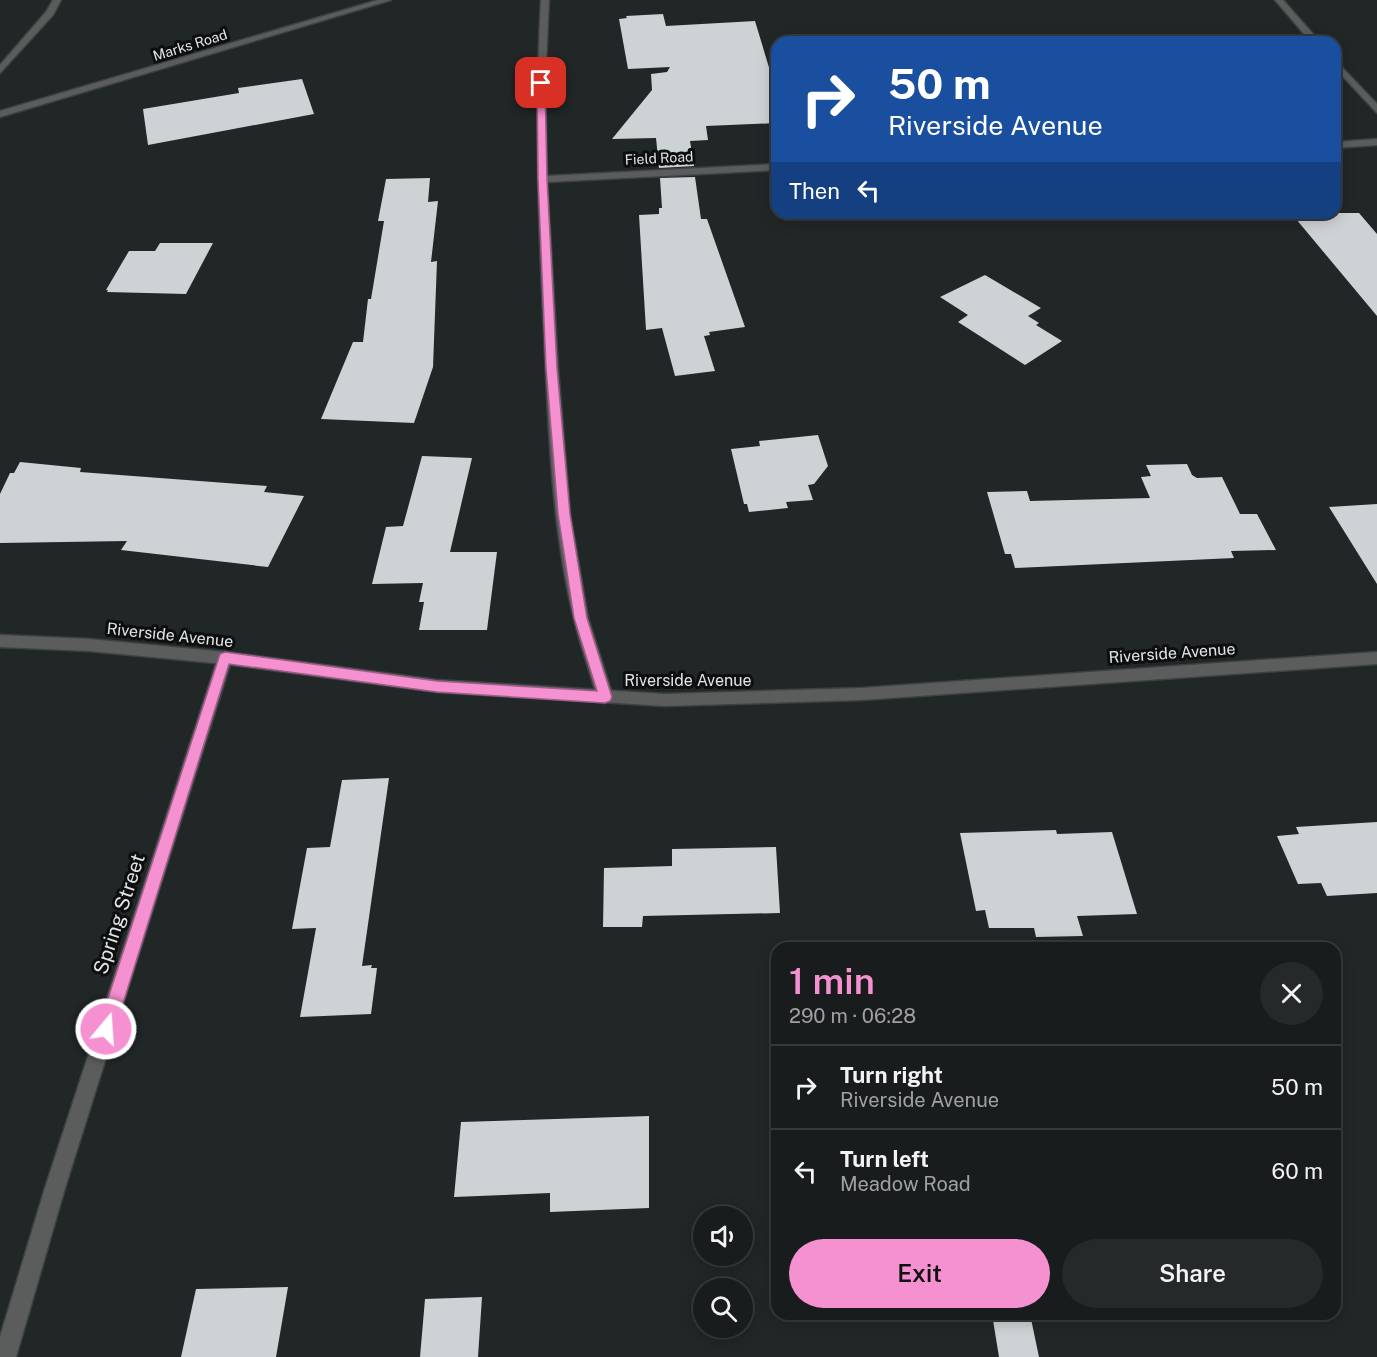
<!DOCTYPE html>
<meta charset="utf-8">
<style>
:root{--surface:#191c1c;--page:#262929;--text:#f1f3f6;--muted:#9fa1a3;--line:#373a3b;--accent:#f590d1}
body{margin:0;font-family:"Public Sans",sans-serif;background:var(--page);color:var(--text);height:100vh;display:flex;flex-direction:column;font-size:22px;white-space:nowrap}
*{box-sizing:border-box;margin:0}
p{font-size:20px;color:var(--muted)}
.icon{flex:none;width:33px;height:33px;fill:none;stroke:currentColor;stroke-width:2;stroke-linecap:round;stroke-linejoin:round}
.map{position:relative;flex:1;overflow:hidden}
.side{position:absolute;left:771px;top:942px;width:570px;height:378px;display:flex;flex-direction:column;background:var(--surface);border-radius:18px;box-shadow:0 3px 15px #0003,0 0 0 2px var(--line)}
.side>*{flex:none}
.hud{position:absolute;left:771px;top:36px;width:570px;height:183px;border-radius:18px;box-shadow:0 3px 15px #0003,0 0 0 2px var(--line);background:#1a4fa0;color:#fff;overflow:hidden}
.buttons{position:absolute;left:693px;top:1206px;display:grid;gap:12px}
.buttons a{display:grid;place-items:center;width:60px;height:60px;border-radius:50%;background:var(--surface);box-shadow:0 3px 15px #0003,0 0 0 2px var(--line);font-size:30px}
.pin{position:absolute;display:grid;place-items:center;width:51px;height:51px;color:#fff;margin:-26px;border-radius:12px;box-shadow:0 3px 9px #0006}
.me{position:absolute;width:66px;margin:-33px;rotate:18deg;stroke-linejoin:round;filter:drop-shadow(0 0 4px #0008)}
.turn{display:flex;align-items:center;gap:21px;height:126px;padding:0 18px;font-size:27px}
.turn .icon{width:78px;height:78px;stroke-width:2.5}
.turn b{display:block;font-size:42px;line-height:51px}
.then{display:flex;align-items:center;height:57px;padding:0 18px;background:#0003;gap:12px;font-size:22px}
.round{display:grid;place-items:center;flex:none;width:63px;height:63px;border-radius:32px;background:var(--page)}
.summary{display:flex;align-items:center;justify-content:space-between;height:102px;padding:0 18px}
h1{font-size:36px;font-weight:600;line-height:45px;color:var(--accent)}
.button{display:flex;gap:12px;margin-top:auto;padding:12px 18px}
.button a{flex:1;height:69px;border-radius:36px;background:var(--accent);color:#111;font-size:24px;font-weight:600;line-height:69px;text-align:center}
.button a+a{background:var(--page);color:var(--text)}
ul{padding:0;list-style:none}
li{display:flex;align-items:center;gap:18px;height:84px;padding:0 18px;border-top:2px solid var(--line)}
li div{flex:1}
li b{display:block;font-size:22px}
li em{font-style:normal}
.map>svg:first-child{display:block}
</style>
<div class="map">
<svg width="1377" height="1357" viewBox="0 0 1377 1357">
<rect width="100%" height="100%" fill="#212626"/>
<path fill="#cdd2d5" d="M663 14 666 26 755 21 777 94V123L706 126 708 140 690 141 694 166 659 168 656 138 612 139 652 90 651 74 667 72 670 67 628 69 619 19 627 18 626 16Z
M302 79 314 114 148 145 143 109 239 93 238 88Z
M695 177 701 219H707L745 327 709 332 710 335 704 336 715 371 675 376 662 328 646 330 639 215 659 214V208H662L660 178Z
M430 178 428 202 438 201 431 262 437 261 433 367 414 423 321 419 353 342H363L368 299H371L384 221H378L386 179Z
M1291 213H1359L1377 234V316Z
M160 243H213L186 294 107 292 108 290H106L129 251H155Z
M985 275 1041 308 1028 316 1039 323 1036 325 1062 341 1025 365 958 322 968 315 940 297Z
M818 435 828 466 814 484 808 485 813 500 786 502 788 508 749 512 747 504H744L731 449 760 446 759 441Z
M422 456 472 458 450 552H497L487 630H419L424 602H419L423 583 372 584 386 527 403 526Z
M20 462 81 468 80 472 267 486 264 492 304 496 268 567 121 550 127 541 0 543V494L10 473H14Z
M1187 464 1192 475 1197 478 1222 477 1240 514H1257L1276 550 1231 551 1234 558 1015 568 1011 554H1005L987 492 1027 491 1030 501 1150 498 1141 477 1151 476 1146 465Z
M1377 504V584L1329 507Z
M389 778 362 966 372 965 371 968H377L371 1014 300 1017 316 928 292 929 307 848 330 847 342 780Z
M1377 822V893L1327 896 1321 883 1298 884 1277 836 1299 834 1296 827Z
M1056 830 1057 834 1112 832 1137 914 1077 916 1083 936 1036 937 1034 928H989L985 910 976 911 960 833Z
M776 847 780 913 643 916 642 927H603L604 868 672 866V849Z
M649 1116V1208L550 1212V1193L454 1197 461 1122Z
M288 1287 276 1357H181L196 1289Z
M482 1297 478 1357H420L425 1299Z
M992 1314H1030L1039 1357H999Z"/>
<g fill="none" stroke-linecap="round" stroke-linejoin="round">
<g stroke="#3c4141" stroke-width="3">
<path id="minor" d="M53 0H61L53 15 0 73V65L46 12Z
M378 0H391L0 117V111Z
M541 0H549L545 83 547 176 777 164V170L547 182 558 368 570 514 588 618 613 697 610 702 605 703 600 702 597 697C590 671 580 645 574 619 550 522 548 412 543 312 538 208 535 105 541 0Z
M1275 0H1283L1320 42H1311Z
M1335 60 1377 104V113L1335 68Z
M1377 139V145L1335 148V142Z
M225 652 230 654 232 658 65 1188 16 1357H0V1337L45 1188 218 658 220 654Z"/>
</g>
<g stroke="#3c4141" stroke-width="3">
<path id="tertiary" d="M0 635 89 639 225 652 437 680 665 694 862 688 1377 652V664L862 700 665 706 437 692 225 664 89 651 0 647Z"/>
</g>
<use href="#minor" fill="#5b5d5d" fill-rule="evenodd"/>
<use href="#tertiary" fill="#5b5d5d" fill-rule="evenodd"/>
</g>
<path fill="#f590d1" stroke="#9f5e88" stroke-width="1.5" d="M541 81 545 83 547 179 557 368 570 514 587 618 612 697 610 701 605 703 437 692 229 664 115 1029 112 1035 106 1038 100 1035 98 1029 220 654 225 652 437 681 597 691 574 618 558 514 546 368 538 179 537 83Z"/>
<g text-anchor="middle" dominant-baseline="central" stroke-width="6" stroke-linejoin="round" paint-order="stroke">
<g font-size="14" fill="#e2e5e5" stroke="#0c0e0f">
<text transform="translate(190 45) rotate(-17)">Marks Road</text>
<text transform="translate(659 158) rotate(-3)">Field Road</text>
</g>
<g font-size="16" fill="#e2e5e5" stroke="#0c0e0f">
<text transform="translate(170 635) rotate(6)">Riverside Avenue</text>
<text transform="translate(1172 653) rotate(-4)">Riverside Avenue</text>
<text x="688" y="680">Riverside Avenue</text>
</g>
<g font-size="20" fill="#e2e5e5" stroke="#0c0e0f">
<text transform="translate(119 914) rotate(-72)">Spring Street</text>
</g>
</g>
</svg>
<div class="buttons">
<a><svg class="icon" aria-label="sound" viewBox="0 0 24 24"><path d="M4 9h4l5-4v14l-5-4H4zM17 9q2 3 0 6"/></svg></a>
<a><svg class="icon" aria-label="search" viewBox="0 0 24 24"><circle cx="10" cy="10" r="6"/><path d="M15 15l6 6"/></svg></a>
</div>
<div class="pin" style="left:541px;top:83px;background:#d93025"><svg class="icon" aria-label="arrive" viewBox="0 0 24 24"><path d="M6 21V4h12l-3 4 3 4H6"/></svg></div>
<svg class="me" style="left:106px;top:1029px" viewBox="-20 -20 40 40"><circle r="17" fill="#f590d1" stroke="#fff" stroke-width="3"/><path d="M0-11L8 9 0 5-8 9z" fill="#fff"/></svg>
<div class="hud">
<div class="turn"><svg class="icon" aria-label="right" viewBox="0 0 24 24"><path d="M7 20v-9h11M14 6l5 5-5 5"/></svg><div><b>50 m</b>Riverside Avenue</div></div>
<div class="then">Then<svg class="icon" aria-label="left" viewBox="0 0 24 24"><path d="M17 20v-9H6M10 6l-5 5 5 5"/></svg></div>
</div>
<section class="side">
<div class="summary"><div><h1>1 min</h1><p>290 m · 06:28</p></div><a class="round"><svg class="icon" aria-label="close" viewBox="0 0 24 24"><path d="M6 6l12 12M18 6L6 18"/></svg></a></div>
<ul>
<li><svg class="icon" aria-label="right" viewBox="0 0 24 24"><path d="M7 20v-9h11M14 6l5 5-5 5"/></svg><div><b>Turn right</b><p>Riverside Avenue</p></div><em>50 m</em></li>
<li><svg class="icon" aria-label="left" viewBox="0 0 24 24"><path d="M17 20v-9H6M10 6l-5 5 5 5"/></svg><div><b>Turn left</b><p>Meadow Road</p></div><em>60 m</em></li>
</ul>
<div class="button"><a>Exit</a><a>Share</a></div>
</section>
</div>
